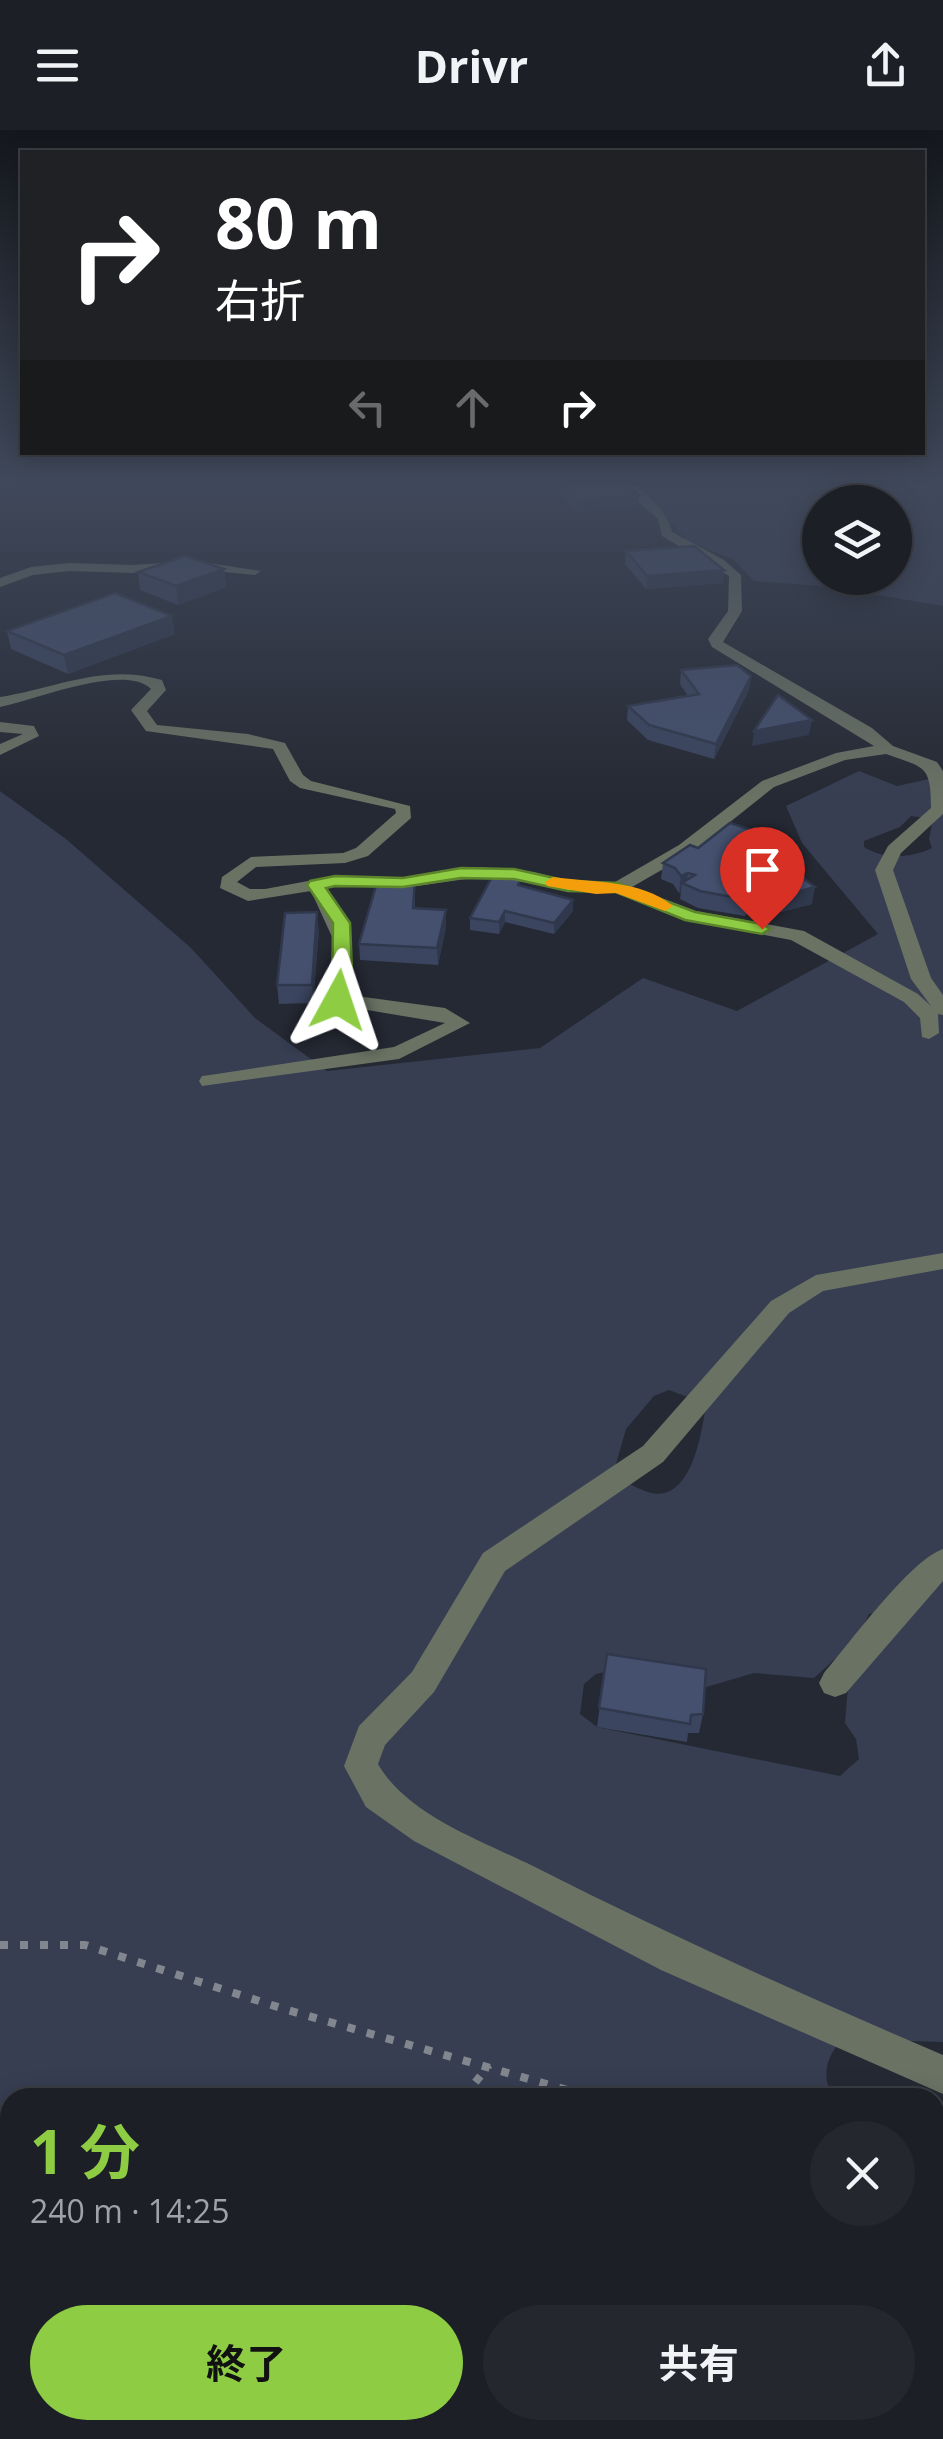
<!DOCTYPE html>
<html lang="ja">
<meta charset="utf-8">
<style>
:root{--surface:#1c1f26;--page:#25272e;--text:#f1f3f6;--muted:#a0a2a7;--line:#3a3d43;--accent:#8ecd43}
body{margin:0;font-family:"Open Sans","Noto Sans JP",sans-serif;background:var(--page);color:var(--text);height:100vh;display:flex;flex-direction:column;font-size:38px;white-space:nowrap}
*{box-sizing:border-box;margin:0}
p{font-size:32px;color:var(--muted)}
.icon{flex:none;width:55px;height:55px;fill:none;stroke:currentColor;stroke-width:2;stroke-linecap:round;stroke-linejoin:round}
.map{position:relative;flex:1;overflow:hidden}
.panel{position:absolute;left:0px;top:1958px;width:945px;height:352px;display:flex;flex-direction:column;background:var(--surface);border-radius:30px 30px 0 0;box-shadow:0 5px 25px #0003,0 0 0 2px var(--line)}
.panel>*{flex:none}
.banner{position:absolute;left:20px;top:20px;width:905px;height:305px;border-radius:0px;box-shadow:0 5px 25px #0003,0 0 0 2px var(--line);background:#202124;color:#fff;overflow:hidden}
.buttons{position:absolute;left:802px;top:355px;display:grid;gap:20px}
.buttons a{display:grid;place-items:center;width:110px;height:110px;border-radius:50%;background:var(--surface);box-shadow:0 5px 25px #0003,0 0 0 2px var(--line);font-size:50px}
.pin{position:absolute;display:grid;place-items:center;width:85px;height:85px;color:#fff;margin:-102px -42px;border-radius:50% 50% 50% 0;rotate:-45deg;box-shadow:0 0 10px #0007}
.pin .icon{rotate:45deg}
.me{position:absolute;width:110px;margin:-55px;rotate:5deg;stroke-linejoin:round;filter:drop-shadow(0 0 8px #0008)}
.turn{display:flex;align-items:center;gap:35px;height:210px;padding:0 30px;font-size:45px}
.turn .icon{width:130px;height:130px;stroke-width:2.5}
.turn b{display:block;font-size:70px;line-height:85px}
.lanes{display:flex;align-items:center;height:95px;padding:0 30px;background:#0003;justify-content:center;gap:50px;direction:ltr}
.lanes .off{opacity:.35}
.round{display:grid;place-items:center;flex:none;width:105px;height:105px;border-radius:52px;background:var(--page)}
.overview{display:flex;align-items:center;justify-content:space-between;height:170px;padding:0 30px}
h1{font-size:60px;font-weight:700;line-height:75px;color:var(--accent)}
.button{display:flex;gap:20px;margin-top:auto;padding:20px 30px}
.button a{flex:1;height:115px;border-radius:60px;background:var(--accent);color:#111;font-size:40px;font-weight:700;line-height:115px;text-align:center}
.button a+a{background:var(--page);color:var(--text)}
header{display:flex;justify-content:space-between;align-items:center;height:130px;padding:0 30px;background:var(--surface);font-size:45px;font-weight:700}
.map>svg:first-child{display:block}
</style>
<header><svg class="icon" aria-label="menu" viewBox="0 0 24 24"><path d="M4 6h16M4 12h16M4 18h16"/></svg>Drivr<svg class="icon" aria-label="share" viewBox="0 0 24 24"><path d="M12 15V3M7 8l5-5 5 5M5 13v7h14v-7"/></svg></header>
<div class="map">
<svg width="943" height="2309" viewBox="0 0 943 2309">
<rect width="100%" height="100%" fill="#252933"/>
<path fill="#373e52" fill-rule="evenodd" d="M631 349H943V476L831 457 754 451 733 429 687 411ZM820 372H895V448H820Z
M859 641 897 656 943 646V1912L909 1911 853 1897C832 1919 817 1938 833 1967L10 1968V2300H935V2014L943 2018V2309H0V661L66 709 191 818 255 888 327 941 540 918 643 848 737 881 878 804 802 713 786 676ZM911 686 933 689 929 709 932 718C911 728 885 730 864 717V711L900 697ZM669 1260 706 1274C701 1309 689 1383 640 1359 629 1354 622 1350 614 1341L626 1299 654 1266ZM886 1479 848 1557 845 1593 856 1609 859 1629 840 1646 597 1597 580 1584 584 1554 596 1544 605 1542 703 1558 754 1543 814 1548 858 1508 869 1484Z"/>
<g fill="none" stroke-linecap="round" stroke-linejoin="round">
<path stroke="#82868e" stroke-width="8" stroke-dasharray="8 12" stroke-linecap="butt" d="M0 1815H85L284 1879 595 1968
M463 1968 489 1935
M935 2080 943 2083
M788 2300 794 2309"/>
<path fill="#6a7264" fill-rule="evenodd" d="M612 349C634 349 669 380 672 402L724 430 741 445 742 481 723 512 872 598 893 616 937 632 943 641V684L901 723 893 740 931 848 943 865V885L938 884 939 903 929 909 922 907 920 888 904 872 791 810 685 790 615 763 568 761 533 752 480 747 403 758 335 756 327 758C351 794 355 823 349 865L445 878 470 893 399 929 202 956 199 951 202 946 210 945 394 917 445 893 331 874 328 870 333 809 311 761 248 771 220 758 222 747 251 727 343 723 356 718 396 683 395 679 300 658 290 651 273 619 146 601 131 580 151 559C124 533 36 570 0 577V567C57 558 104 533 162 550L166 560 147 581 157 595 248 604 285 613 303 645 311 651 410 676 411 688 368 726 345 733 256 737 237 752 250 759H265L335 746 403 748 480 737 534 742 568 751 615 752 679 715 762 651 836 623 874 616 712 517 708 509 728 481 729 446 662 406 658 389ZM886 624C924 638 931 634 931 678L888 716 875 740 911 849 931 876 918 864 804 801 696 781 632 757 691 723 774 657 845 630Z
M194 431 261 441 255 445 194 439 133 443 69 441 33 445 0 457V448L31 437 69 433 133 435Z
M0 592 34 596 39 606 0 625V614L23 604 0 602Z
M943 1123V1139L823 1161 789 1183 663 1332 505 1441 434 1562 385 1615 378 1634C408 1686 483 1711 535 1737 669 1805 805 1866 943 1925V1964L661 1840 414 1711 366 1677 344 1636 359 1596 412 1542 483 1423 643 1316 771 1171 816 1145Z
M943 1419V1451L846 1563 835 1567 824 1563 819 1553 824 1543C849 1514 910 1430 943 1419Z"/>
</g>
<path fill="#3b455f" d="M559 350 638 377 578 382 559 362Z
M626 421 724 440 723 453 646 459 625 434Z
M224 439 226 457 178 475 140 460 138 442Z
M7 501 175 504 68 544 11 519Z
M681 540 751 546 749 560 714 629 648 610 627 590 628 576 688 566 680 554Z
M698 718 759 719 751 723 812 774 765 786 755 778 745 786 698 778 680 769 681 762 679 763 673 754 661 749 663 733Z
M415 749V778L446 797 438 835 360 830 359 814Z
M521 756 573 781 554 804 505 792 499 804 470 800V788Z
M319 800 313 873 279 874 277 855Z
M607 1524 703 1584 699 1603H688L687 1612 597 1597Z"/>
<path fill="#30384d" d="M639 365 638 377 578 382V370Z
M224 439 226 457 178 475 176 456Z
M724 440 723 453 646 459 647 446Z
M172 486 175 504 68 544 64 525Z
M751 546 749 560 714 629 716 614Z
M812 590 809 605 752 616 754 601Z
M761 703 759 719 733 733 736 716Z
M688 743 686 755 682 753 681 762 679 763 681 746Z
M815 757 812 774 765 786 768 770Z
M758 762 755 778 745 786 748 770Z
M573 770V781L554 804V793Z
M446 780V797L438 835 437 818Z
M505 781V792L499 804V792Z
M317 782 319 800 313 873 312 855Z"/>
<path fill="#45506e" stroke="#30384d" stroke-width="2.5" d="M576 349H621L639 365 578 370 559 350Z
M694 416 724 440 647 446 626 421Z
M185 426 224 439 176 456 138 442Z
M115 463 172 486 64 525 7 501Z
M737 535 751 546 716 614 649 595 628 576 699 564 681 540Z
M778 565 812 590 754 601Z
M730 693 761 703 736 716 794 741 815 757 768 770 758 762 748 770 700 761 682 753 695 745 688 743 681 746 675 738 663 733 690 715 698 718Z
M493 745 521 749 518 755 573 770 554 793 505 781 499 792 470 788Z
M378 749H415L413 778 446 780 437 818 359 814Z
M317 782 312 855H277L285 783Z
M607 1524 706 1539 703 1584 691 1585 690 1594 599 1578Z"/>
<linearGradient id="sky" x2="0" y2="1"><stop stop-color="#14171c"/><stop offset="0.52" stop-color="#40495b"/><stop offset="1" stop-color="#40495b" stop-opacity="0"/></linearGradient>
<rect width="943" height="672" fill="url(#sky)"/>
<path fill="#8ecd43" stroke="#5c852c" stroke-width="2.5" d="M461 738 514 739 568 751 618 753 695 782 762 794 770 799 762 804 685 790 616 762 568 761 514 749 461 748 403 757 335 756 326 758 350 793 352 840 347 870 345 874H332L333 793 307 755 310 751 335 746 403 748Z"/>
<path fill="#f59e0b" d="M553 747C593 753 640 749 673 776L665 781 616 763 596 764 547 756 545 752Z"/>
</svg>
<div class="buttons">
<a><svg class="icon" aria-label="layers" viewBox="0 0 24 24"><path d="M12 4l9 5-9 5-9-5zM3 14l9 5 9-5"/></svg></a>
</div>
<div class="pin" style="left:762px;top:799px;background:#d93025"><svg class="icon" aria-label="arrive" viewBox="0 0 24 24"><path d="M6 21V4h12l-3 4 3 4H6"/></svg></div>
<svg class="me" style="left:338px;top:870px" viewBox="-20 -20 40 40"><path d="M0-17L14 15 0 8-14 15z" fill="#8ecd43" stroke="#fff" stroke-width="4"/></svg>
<div class="banner">
<div class="turn"><svg class="icon" aria-label="right" viewBox="0 0 24 24"><path d="M7 20v-9h11M14 6l5 5-5 5"/></svg><div><b>80 m</b>右折</div></div>
<div class="lanes"><svg class="icon off" aria-label="left" viewBox="0 0 24 24"><path d="M17 20v-9H6M10 6l-5 5 5 5"/></svg><svg class="icon off" aria-label="ahead" viewBox="0 0 24 24"><path d="M12 20V5M6 11l6-6 6 6"/></svg><svg class="icon" aria-label="right" viewBox="0 0 24 24"><path d="M7 20v-9h11M14 6l5 5-5 5"/></svg></div>
</div>
<section class="panel">
<div class="overview"><div><h1>1 分</h1><p>240 m · 14:25</p></div><a class="round"><svg class="icon" aria-label="close" viewBox="0 0 24 24"><path d="M6 6l12 12M18 6L6 18"/></svg></a></div>
<div class="button"><a>終了</a><a>共有</a></div>
</section>
</div>
